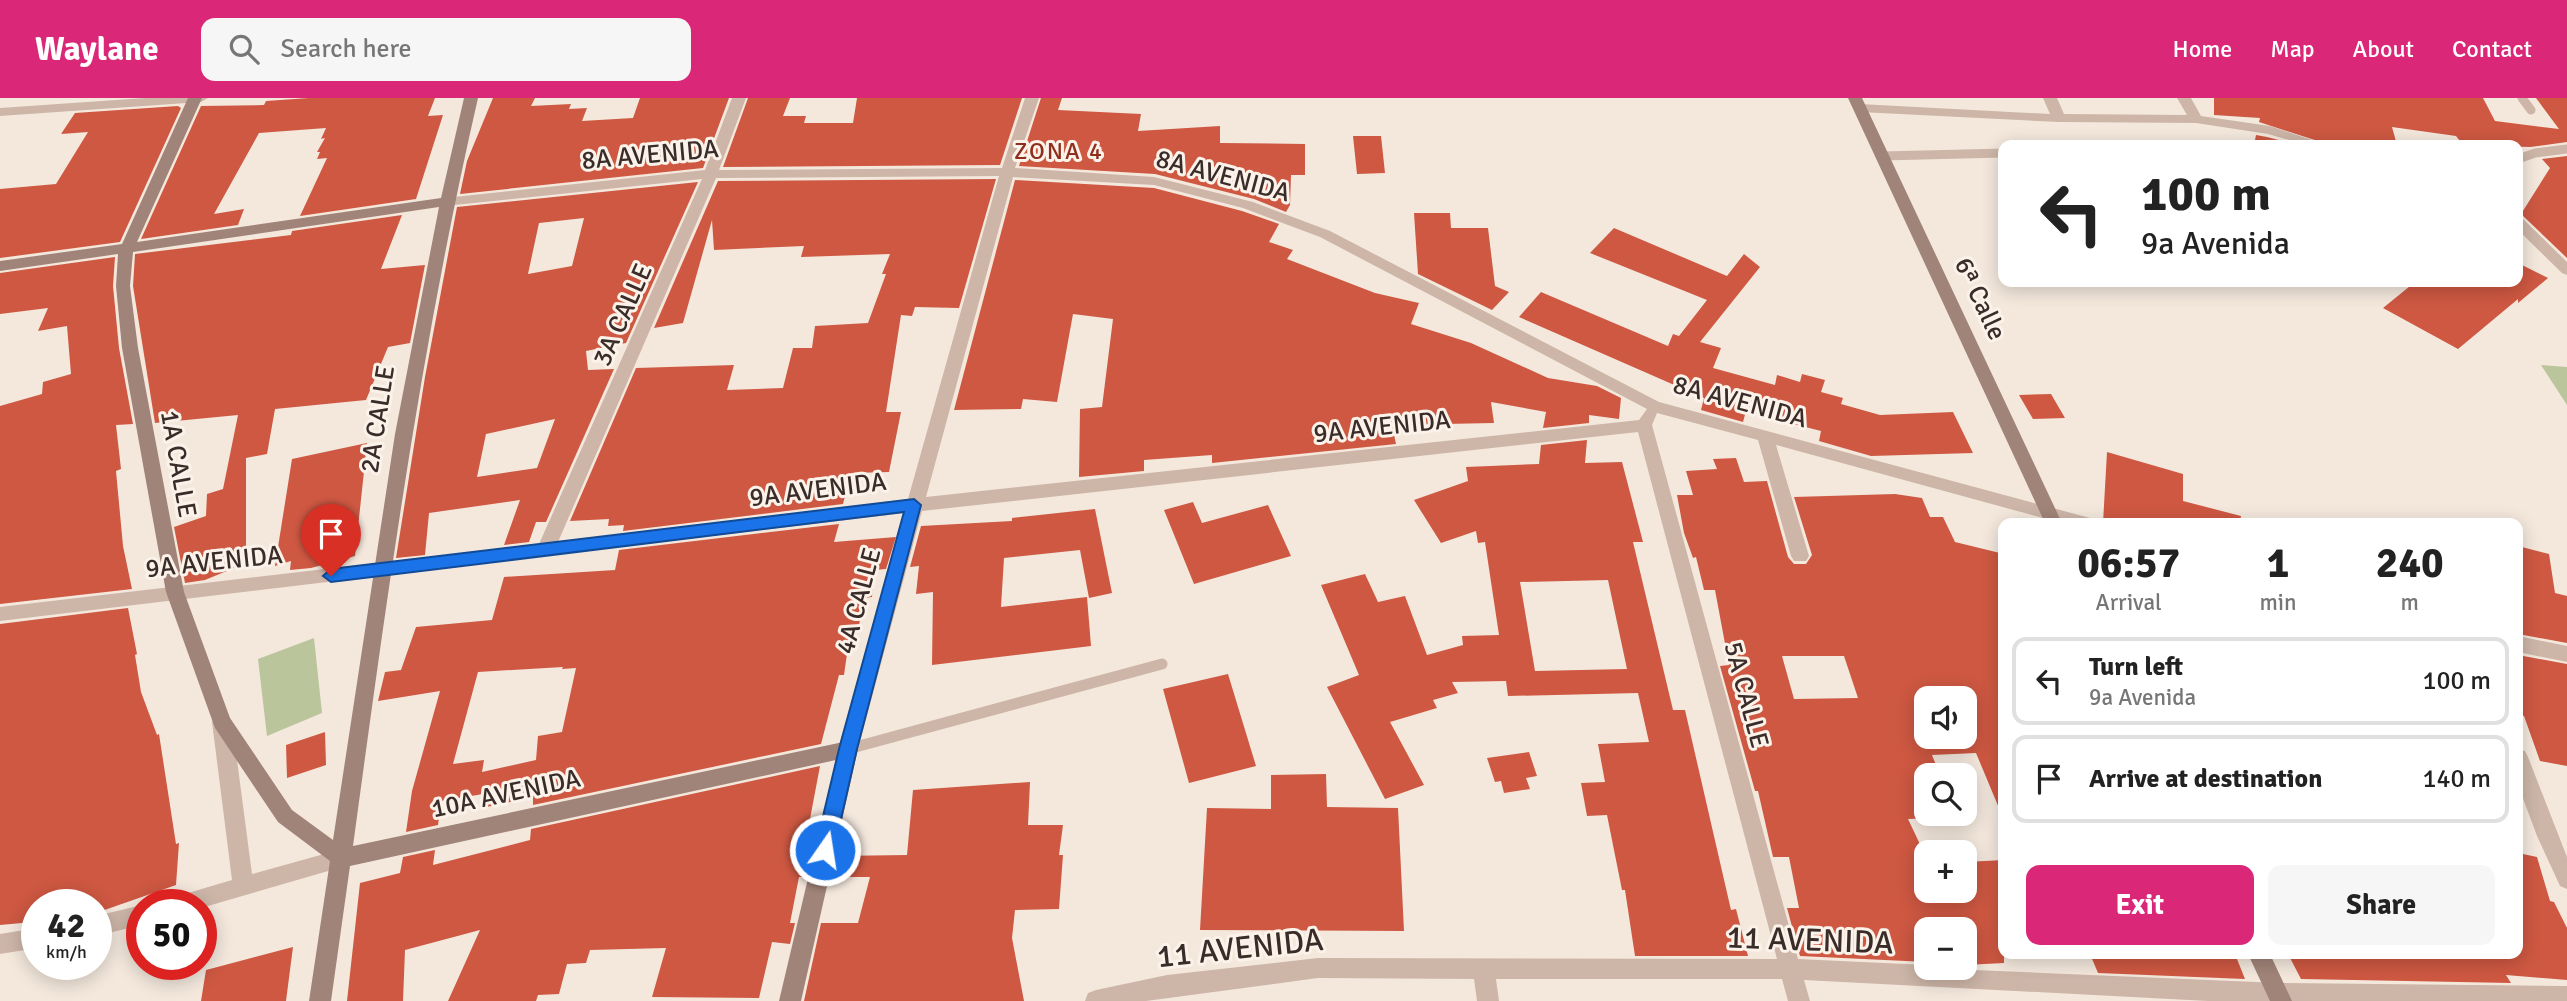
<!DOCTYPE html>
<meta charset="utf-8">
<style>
:root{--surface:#fff;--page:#f6f6f6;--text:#222;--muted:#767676;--line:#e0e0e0;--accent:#db2777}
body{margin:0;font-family:Signika,sans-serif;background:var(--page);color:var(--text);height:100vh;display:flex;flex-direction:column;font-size:26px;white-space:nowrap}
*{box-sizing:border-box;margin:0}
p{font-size:23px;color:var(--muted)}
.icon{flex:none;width:38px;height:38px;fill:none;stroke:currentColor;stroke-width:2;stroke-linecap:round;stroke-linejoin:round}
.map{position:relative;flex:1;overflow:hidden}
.drawer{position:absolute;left:1998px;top:420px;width:525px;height:441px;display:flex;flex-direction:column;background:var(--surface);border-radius:14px;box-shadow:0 4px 18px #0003}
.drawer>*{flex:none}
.hud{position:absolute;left:1998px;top:42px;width:525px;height:147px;border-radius:14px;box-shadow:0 4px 18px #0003;background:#fff;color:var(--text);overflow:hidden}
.fabs{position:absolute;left:1914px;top:588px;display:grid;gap:14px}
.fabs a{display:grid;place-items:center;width:63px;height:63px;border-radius:14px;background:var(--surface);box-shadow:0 4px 18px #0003;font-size:35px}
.speed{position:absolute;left:21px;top:791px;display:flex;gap:14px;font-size:35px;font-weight:700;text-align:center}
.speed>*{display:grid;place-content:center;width:91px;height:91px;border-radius:50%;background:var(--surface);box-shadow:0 4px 18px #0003;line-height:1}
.speed small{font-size:18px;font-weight:400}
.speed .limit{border:10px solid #d22;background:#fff;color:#111}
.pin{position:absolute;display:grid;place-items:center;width:60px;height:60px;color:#fff;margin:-72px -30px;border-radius:50% 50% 50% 0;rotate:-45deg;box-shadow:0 0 7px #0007}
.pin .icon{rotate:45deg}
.me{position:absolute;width:77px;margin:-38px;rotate:13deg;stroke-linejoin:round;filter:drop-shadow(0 0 5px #0008)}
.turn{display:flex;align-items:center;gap:24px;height:147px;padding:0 28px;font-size:32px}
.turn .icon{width:91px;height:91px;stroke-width:2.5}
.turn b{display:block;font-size:49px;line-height:60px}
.eta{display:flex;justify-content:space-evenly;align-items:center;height:119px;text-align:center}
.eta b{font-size:42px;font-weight:800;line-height:49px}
.primary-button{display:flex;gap:14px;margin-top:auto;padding:14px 28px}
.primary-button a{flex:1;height:80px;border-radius:14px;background:var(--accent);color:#fff;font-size:28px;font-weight:800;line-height:80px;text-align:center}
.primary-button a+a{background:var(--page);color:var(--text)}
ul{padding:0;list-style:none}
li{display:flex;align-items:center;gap:21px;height:88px;margin:0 14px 10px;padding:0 14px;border:4px solid var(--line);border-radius:14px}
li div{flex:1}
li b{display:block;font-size:26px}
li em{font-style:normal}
header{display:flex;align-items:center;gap:42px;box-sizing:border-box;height:98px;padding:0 35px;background:var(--accent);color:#fff}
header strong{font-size:33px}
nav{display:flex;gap:38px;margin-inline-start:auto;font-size:24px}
.search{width:490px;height:63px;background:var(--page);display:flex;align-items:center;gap:18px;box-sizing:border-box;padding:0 24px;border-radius:14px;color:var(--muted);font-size:26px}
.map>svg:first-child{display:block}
</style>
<header>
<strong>Waylane</strong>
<div class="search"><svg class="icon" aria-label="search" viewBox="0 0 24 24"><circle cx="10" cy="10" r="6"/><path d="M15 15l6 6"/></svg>Search here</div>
<nav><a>Home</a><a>Map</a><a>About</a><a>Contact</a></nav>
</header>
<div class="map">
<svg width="2567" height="903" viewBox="0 0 2567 903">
<rect width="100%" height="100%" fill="#f4e8dd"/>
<path fill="#bac59c" d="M2541 267 2567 269V307Z
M314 540 322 615 267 638 258 561Z"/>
<path fill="#ce5842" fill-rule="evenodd" d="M309 0H435L428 18 443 17 416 101 300 118 327 60 317 61 320 54H317L325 40 321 41 326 30 259 35 214 116 244 111 238 127 141 141 201 8 264 7 266 3Z
M493 0H535L531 8 571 6 569 11 587 10 582 23 633 20 640 0H729L703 70 460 96 467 63Z
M748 0H790L783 18H806L804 25H853L857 0H1022L1000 67 723 69Z
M1041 0H1062L1058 12 1141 16 1138 33 1220 28V45L1305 46V77H1291L1290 107 1286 114 1254 101 1155 76 1019 68Z
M2214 0H2483L2495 23 2559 31 2536 0H2567V44L2530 49 2463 47 2456 38 2392 29 2397 47H2330L2259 24 2260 20 2214 17Z
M178 8 181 10 120 144 0 160V91L56 86 88 34 61 36 75 15Z
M2256 37 2267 39 2298 47H2254Z
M1353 38H1381L1385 75 1357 76Z
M2567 58V160L2521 116 2550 70 2542 61Z
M996 81 959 210 915 209 912 218 901 217 886 314H901L889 374 851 375 843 406 623 433 624 427 608 428 609 421 570 423 636 270 734 267 727 292 783 290 793 250H812L815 228 868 225 886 176H882L890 156 801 159 804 148 714 152 712 122 683 225 654 230 718 83Z
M1015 82 1154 90 1242 113 1279 126 1269 144 1293 152 1287 161 1375 195 1419 205 1411 226 1471 245 1548 280 1597 288 1621 300 1619 321 1589 317V325L1543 330 1546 314 1491 304 1494 325 1392 327 1396 346 1212 365V357L1144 362V373L1079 379 1080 311 1102 309 1113 221 1073 216 1057 304 1023 301 1021 311 954 312Z
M698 84 626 245 586 253 588 272 614 271 546 424H536L529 444 504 447 520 402 429 415 425 457 396 460 425 279 457 109ZM584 120 572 168 528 176 539 125ZM555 321 537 370 477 379 486 336Z
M1414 115H1450L1451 130H1488L1495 188 1509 194 1492 212 1418 176Z
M402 117 381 171 425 167 410 245 388 249 366 302 275 311 267 356 246 360V465L205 482 185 485 174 429 206 418 207 396 223 391 238 317 155 325 133 188 135 156 291 137 292 133Z
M1614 130 1727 178 1744 156 1760 169 1700 244 1721 250 1713 270 1775 287 1777 277 1800 284 1802 276 1825 282 1821 294 1843 300 1841 306 1880 317 1953 314 1973 355 1871 358 1819 343 1821 333 1790 325 1746 313 1743 324 1701 312 1704 300 1519 219 1541 194 1668 248 1673 236 1679 238 1707 202 1590 155Z
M115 159 113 188 119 250 133 326 116 327 121 371 116 373 123 448 132 491 0 506V308L42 296 43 284 71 276 67 228 38 233 48 210 0 216V175Z
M2518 165 2548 180 2518 205V201L2458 251 2383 210 2415 184H2518Z
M2051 296 2065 320 2033 321 2019 297Z
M1587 342 1585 365 1622 364 1643 444H1633L1673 612H1685L1731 812 1736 811 1748 858H1635L1625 792H1622L1607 717 1587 718 1581 685 1605 684 1598 646 1649 644 1638 595 1508 598 1506 583 1452 584 1458 595 1433 602 1437 610 1390 624 1424 687 1385 701 1327 589 1359 577 1321 487 1365 476 1378 504 1405 498 1427 557 1463 547 1462 538 1499 537 1485 444 1478 445 1476 433 1441 445 1414 402 1468 383 1466 369 1539 366 1541 347ZM1608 482 1627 571 1535 573 1520 484Z
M367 345 355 458 311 470 290 472 291 463 275 468 292 361Z
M2107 354 2183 376V403L2241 418 2240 425H2103Z
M1736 360 1744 384 1767 383 1788 459 1794 466H1806L1812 457 1794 399 1895 396 1922 400 1930 419H1943L1955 444 2004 456V722L1976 655 1932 657 1940 677H1918L1927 701V716H1932L1934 720 1908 721 1927 761V793H1965V764L2004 762V865L1965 867V831H1927V864L1800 858 1787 810H1799L1789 759H1773L1758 693H1755L1720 568 1729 567 1715 492H1704L1696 459 1693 460 1684 435 1677 397H1693L1686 373 1717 371 1713 361ZM1782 558H1844L1858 600 1794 601ZM1927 600H1965V639H1927Z
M1193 404 1202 425 1268 407 1291 458 1194 486 1164 412Z
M1095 411 1112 495 1089 500 1080 452 1004 460 1001 509 1087 499 1091 548 932 567 933 494 916 496 919 468 910 469 921 428 1012 423V420Z
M839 426 834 444 896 439 886 471 874 472 872 499 863 500 858 535 854 536 853 549H848L844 577H839L821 646 533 707V699L482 710 483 696 441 703 438 727 406 734 412 693 440 593 378 603 385 574 401 572 416 529 492 522 504 479 615 472 619 452ZM563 569 562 571 576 570 562 634 538 638 536 662 482 674 484 662 453 666 478 574Z
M2518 448 2549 456 2555 495 2567 498V545L2518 536Z
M128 510 137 556 135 557 141 594 157 637 159 636 176 746 179 745 176 787 96 815V807H37L33 824 0 827V526Z
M2518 557 2567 566V668L2540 663 2524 618 2518 616Z
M1228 576 1256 668 1189 685 1163 591Z
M325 634 326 667 287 680 286 647Z
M1529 654 1537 678 1526 680 1530 691 1504 695 1501 683 1495 684 1487 660Z
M820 668 803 758H811L806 779H799L790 825H795L790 846 772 844 759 900 652 899 666 850 590 852 586 865 567 866 559 896 538 897 536 903H448L480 832 405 852 403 903H347L360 785 400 775 403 759 435 752 433 767 530 742 531 731Z
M1326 676 1327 709 1398 710 1404 833 1200 832 1207 710 1271 711V677Z
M1030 684 1028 727H1063L1059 757H1063L1059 811 1015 812 1012 840 1024 903H804L821 825H858L870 779H832L836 758 907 757 913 692Z
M2518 755 2537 759 2550 803 2554 804 2567 830V882L2506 877 2511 885 2301 881 2288 856 2365 857 2368 861 2437 856H2518Z
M293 849 286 903H201L206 872Z
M2090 856H2235L2245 881 2098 875Z"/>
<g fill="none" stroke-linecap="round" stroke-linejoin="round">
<path stroke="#cdb6a8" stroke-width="9" d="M2522 0 2531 12
M1882 58 2004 55
M2518 61 2535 55 2567 51"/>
<path stroke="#cdb6a8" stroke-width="11" d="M848 651 1162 566"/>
<path fill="#cdb6a8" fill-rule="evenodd" d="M145 0H208L201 4 0 18V10Z
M732 0H746L719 72 1002 70 1025 0H1039L1015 70 1154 79 1253 104 1330 133 1659 304 2090 420 2092 425H2061L1776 347 1809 458 1806 463H1794L1791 458 1758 342 1657 315 1652 327 1798 861 1927 867V870L2279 885 2567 888V903H2208L1804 882 1810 903H1788L1782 881H1496L1499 903H1477L1474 881 1318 880 1146 903H1085L1088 895 1096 892 1167 877 1318 860 1777 861 1638 334 922 413 858 651 855 657 848 659 841 657 838 651 905 415 0 523V509L539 446 702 81 445 108 438 104 445 100 705 72ZM999 78 908 401 558 444 716 80ZM1013 79 1154 87 1243 110 1320 139 1647 311 1639 322 926 399Z
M2043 0H2057L2064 16 2187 17 2177 0H2191L2201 18 2270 28 2327 47H2307L2268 36 2196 25 2059 24 1860 14 1853 10 1860 6 2050 16Z
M2518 120 2523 121 2567 164V177L2562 175 2518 132Z
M2518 538 2567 548V564L2518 554Z
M222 616 229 618 232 624 252 776 342 751 349 753 352 760 349 767 342 769 201 810V807H168L171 800 232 782 212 624 215 618Z
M2518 651 2525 653 2528 659 2567 759V791L2560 788 2537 738 2518 687Z
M142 807V827L96 838V818Z
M37 830V850L0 856V836Z"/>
<path fill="#a18479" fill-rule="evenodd" d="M188 0H202L137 144 441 100 464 0H478C421 247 387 497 353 748L848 643 855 645 858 651 801 903H779L836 662 350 768 331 903H309L330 763 278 724 215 630 166 494 122 250 116 188 118 156 0 173V163L122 146ZM439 109 395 336 333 742 292 712 230 620 184 494 138 250 130 188 133 154Z
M1848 0H1862L2062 425H2045Z
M2248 856H2270L2292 903H2270Z"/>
</g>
<path fill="#1a73e8" stroke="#114b97" stroke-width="2" d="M914 401 921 407 857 651 834 752 831 758 825 760 818 758 815 752 839 651 904 414 331 484 323 478 331 471Z"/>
<g text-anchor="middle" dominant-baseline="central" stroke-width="6" stroke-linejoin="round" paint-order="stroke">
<g font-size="24" letter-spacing="2" fill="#8f2e1c" stroke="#fbf2ea">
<text x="1059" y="53">ZONA 4</text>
</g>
<g font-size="26" fill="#3a2d29" stroke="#fbf2ea">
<text transform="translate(650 57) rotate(-5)">8A AVENIDA</text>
<text transform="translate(1223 78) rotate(15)">8A AVENIDA</text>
<text transform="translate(1980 201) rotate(65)">6ª Calle</text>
<text transform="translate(623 217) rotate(-66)">3A CALLE</text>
<text transform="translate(1740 304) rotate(15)">8A AVENIDA</text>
<text transform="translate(378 321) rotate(-81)">2A CALLE</text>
<text transform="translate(1382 329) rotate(-6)">9A AVENIDA</text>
<text transform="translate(178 366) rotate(80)">1A CALLE</text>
<text transform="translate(818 392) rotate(-7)">9A AVENIDA</text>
<text transform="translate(214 464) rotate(-6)">9A AVENIDA</text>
<text transform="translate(859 503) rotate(-75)">4A CALLE</text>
<text transform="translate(1746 597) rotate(75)">5A CALLE</text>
<text transform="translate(506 696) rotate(-12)">10A AVENIDA</text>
</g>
<g font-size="32" fill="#3a2d29" stroke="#fbf2ea">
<text transform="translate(1810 842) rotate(2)">11 AVENIDA</text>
<text transform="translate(1240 850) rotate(-6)">11 AVENIDA</text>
</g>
</g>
</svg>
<div class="fabs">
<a><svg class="icon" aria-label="sound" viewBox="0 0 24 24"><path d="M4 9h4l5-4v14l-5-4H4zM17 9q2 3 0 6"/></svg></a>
<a><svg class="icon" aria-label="search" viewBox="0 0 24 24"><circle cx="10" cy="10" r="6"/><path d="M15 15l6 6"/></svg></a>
<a>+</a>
<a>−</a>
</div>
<div class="speed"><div>42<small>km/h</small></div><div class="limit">50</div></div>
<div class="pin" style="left:331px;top:478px;background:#d93025"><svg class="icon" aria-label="arrive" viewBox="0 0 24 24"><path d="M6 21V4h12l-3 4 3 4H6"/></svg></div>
<svg class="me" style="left:825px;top:752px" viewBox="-20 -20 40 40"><circle r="17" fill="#1a73e8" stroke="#fff" stroke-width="3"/><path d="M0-11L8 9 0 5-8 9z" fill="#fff"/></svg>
<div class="hud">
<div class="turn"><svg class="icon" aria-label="left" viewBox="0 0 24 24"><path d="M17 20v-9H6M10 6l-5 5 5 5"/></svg><div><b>100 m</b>9a Avenida</div></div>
</div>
<section class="drawer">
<div class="eta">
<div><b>06:57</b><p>Arrival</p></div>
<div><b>1</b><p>min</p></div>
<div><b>240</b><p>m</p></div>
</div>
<ul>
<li><svg class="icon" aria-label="left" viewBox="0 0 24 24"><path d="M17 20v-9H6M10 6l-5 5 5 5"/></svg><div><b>Turn left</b><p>9a Avenida</p></div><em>100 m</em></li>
<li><svg class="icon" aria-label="arrive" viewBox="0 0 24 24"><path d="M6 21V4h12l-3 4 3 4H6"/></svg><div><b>Arrive at destination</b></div><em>140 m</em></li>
</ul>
<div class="primary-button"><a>Exit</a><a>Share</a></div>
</section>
</div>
